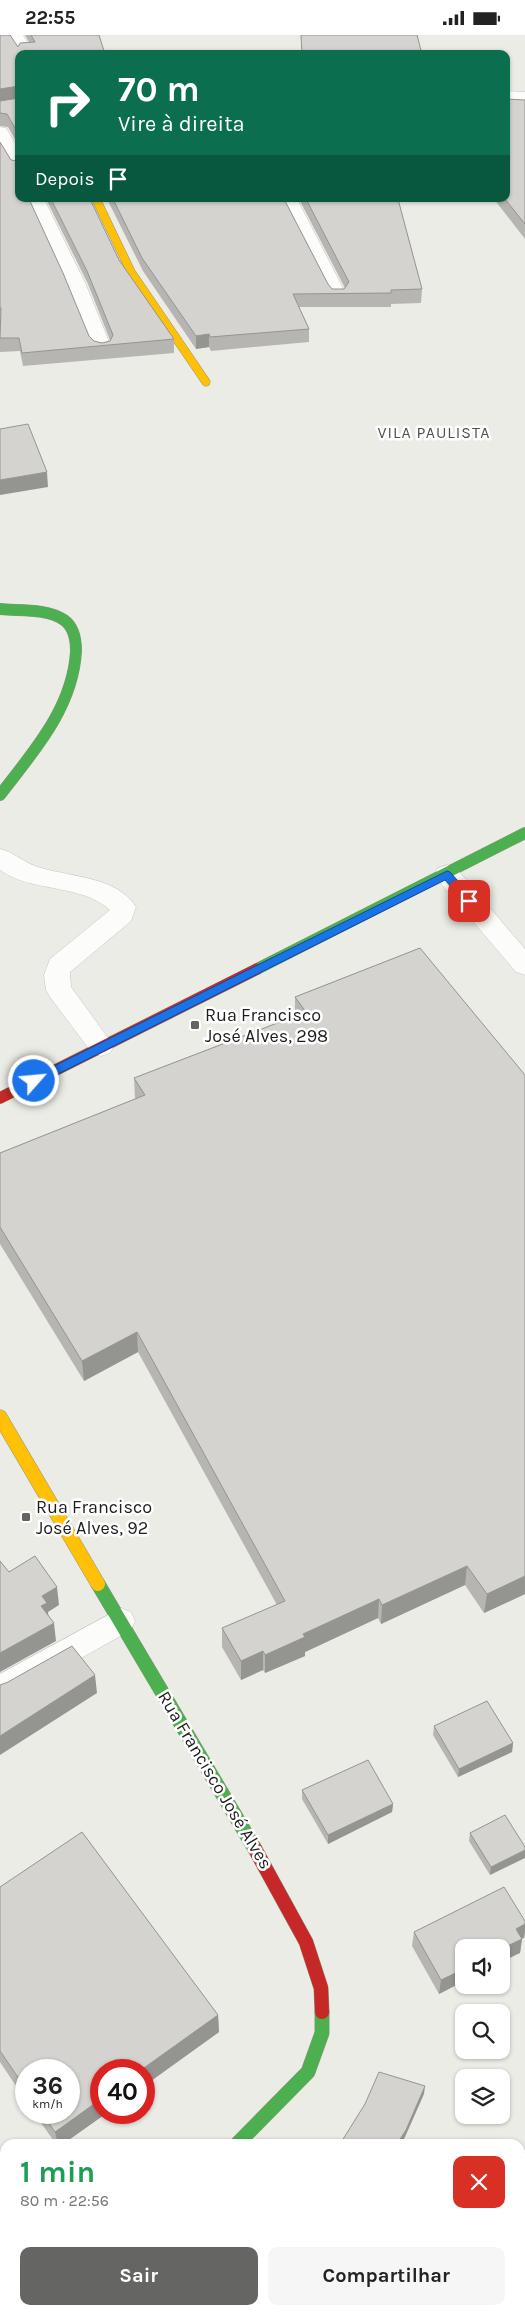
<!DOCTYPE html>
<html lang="pt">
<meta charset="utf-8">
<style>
:root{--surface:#fff;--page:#f6f6f6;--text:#222;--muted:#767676;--accent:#656563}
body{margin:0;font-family:Karla,sans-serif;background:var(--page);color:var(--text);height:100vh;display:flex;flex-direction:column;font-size:19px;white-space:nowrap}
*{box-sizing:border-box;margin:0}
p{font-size:16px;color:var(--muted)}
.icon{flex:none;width:28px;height:28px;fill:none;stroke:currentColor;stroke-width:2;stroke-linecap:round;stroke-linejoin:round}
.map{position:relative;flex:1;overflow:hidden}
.drawer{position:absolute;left:0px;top:2104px;width:525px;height:176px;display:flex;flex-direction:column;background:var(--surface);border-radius:15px 15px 0 0;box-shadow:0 1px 4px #0004}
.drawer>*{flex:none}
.guide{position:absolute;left:15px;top:15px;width:495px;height:152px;border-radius:10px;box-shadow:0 1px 4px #0004;background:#0b6e4f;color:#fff;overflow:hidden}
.buttons{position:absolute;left:455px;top:1904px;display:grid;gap:10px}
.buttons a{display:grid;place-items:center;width:55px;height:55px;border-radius:10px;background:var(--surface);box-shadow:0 1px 4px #0004;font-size:25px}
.speed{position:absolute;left:15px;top:2024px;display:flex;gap:10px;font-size:25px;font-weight:700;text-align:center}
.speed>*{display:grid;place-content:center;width:65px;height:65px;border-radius:50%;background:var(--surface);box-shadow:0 1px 4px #0004;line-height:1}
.speed small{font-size:12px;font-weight:400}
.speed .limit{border:8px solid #d22;background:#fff;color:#111}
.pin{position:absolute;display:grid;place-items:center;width:42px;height:42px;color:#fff;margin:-21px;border-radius:10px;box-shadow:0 2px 8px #0006}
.me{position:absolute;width:55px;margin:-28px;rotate:63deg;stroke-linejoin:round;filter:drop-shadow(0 0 4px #0008)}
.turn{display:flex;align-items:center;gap:18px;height:105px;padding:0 20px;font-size:22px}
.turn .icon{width:65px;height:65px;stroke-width:2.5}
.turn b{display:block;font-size:35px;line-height:42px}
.then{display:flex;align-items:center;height:48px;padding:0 20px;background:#0003;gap:10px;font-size:19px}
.round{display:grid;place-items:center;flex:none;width:52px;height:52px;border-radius:10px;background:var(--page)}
.headline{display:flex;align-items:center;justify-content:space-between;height:85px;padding:0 20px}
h1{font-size:30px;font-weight:700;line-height:38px;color:#1e9e55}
.action{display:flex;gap:10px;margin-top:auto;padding:10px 20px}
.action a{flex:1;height:58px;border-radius:10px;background:var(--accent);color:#fff;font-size:20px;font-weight:700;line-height:58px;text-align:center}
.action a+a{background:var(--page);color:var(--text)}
.status{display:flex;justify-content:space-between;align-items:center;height:35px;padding:0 25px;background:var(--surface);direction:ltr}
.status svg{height:14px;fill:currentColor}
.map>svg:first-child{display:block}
</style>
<div class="status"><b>22:55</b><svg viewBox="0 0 49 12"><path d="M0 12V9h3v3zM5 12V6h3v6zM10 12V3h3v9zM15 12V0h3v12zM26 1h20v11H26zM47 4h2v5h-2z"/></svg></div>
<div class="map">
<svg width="525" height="2279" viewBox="0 0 525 2279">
<rect width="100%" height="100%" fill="#ecece6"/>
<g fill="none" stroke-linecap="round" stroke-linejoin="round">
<g stroke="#c4c4c2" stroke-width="1">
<path id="lane" d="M279 164H297L347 261 344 265H332L329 261Z
M121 1573 131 1577 135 1586 131 1595 10 1663 0 1667V1639Z"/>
</g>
<g stroke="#c4c4c2" stroke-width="1">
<path id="street" d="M5 0H23L34 19H19V23Z
M506 56 525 57V67L506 66Z
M0 92 6 93 19 115V137L12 136 0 114Z
M26 164H44L86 250 112 314 109 318 102 320 95 318 92 314 66 250Z
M0 814C14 817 24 828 38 832 68 842 117 841 136 872L131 886 70 937 71 952 114 1011 110 1018 101 1021 92 1018 50 962 46 955 44 940 50 924 110 875C80 848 32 858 0 835Z
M447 830 456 833 525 914V940L516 937 438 845 435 839 438 833Z
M5 2257V2275H25L23 2279H0V2259Z"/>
</g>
<g stroke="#8f977e" stroke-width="12">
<path id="fast-far1" d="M0 574C19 576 47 573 64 585 74 592 76 605 76 616 73 673 33 717 0 760
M257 934 525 798"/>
</g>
<g stroke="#8f977e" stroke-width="15">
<path id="fast" d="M98 1549 255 1814
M237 2109 308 2037 322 1998V1977"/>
</g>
<g stroke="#8f977e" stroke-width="9">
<path id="slow-far1" d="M96 164 131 237 206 347"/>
</g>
<g stroke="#8f977e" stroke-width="15">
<path id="slow" d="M0 1382 98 1549"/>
</g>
<g stroke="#8f977e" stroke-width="12">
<path id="jam-far1" d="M0 1063 257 934"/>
</g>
<g stroke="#8f977e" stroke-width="15">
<path id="jam" d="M255 1814 306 1907 321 1953 322 1977"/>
</g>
<use href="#lane" fill="#fcfcfb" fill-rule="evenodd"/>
<use href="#street" fill="#fcfcfb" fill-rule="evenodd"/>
<use href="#fast-far1" stroke="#4caf50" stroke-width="11"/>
<use href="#fast" stroke="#4caf50" stroke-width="14"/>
<use href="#slow-far1" stroke="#ffc107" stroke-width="8"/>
<use href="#slow" stroke="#ffc107" stroke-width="14"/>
<use href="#jam-far1" stroke="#c62828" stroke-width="11"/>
<use href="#jam" stroke="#c62828" stroke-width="14"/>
</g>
<path fill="#b6b5b2" d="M0 0 18 12 29 7 25 0H99L19 19V111L8 92 0 91Z
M525 65V204L494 164H506Z
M0 107 19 164 89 301 94 306 102 308 110 306V305L88 249 46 164H90L119 225 174 304V318L23 331 20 316 0 317Z
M107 164H284L328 249 332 254H344L345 253 299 164H398L422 254 421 268 391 269V272H299L309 294V307L211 316 209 312 196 314 143 236Z
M420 913 525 1559 484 1578 465 1550 381 1589 378 1583 305 1617V1621L265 1638 263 1635 241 1645 222 1612V1593L277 1570 138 1317 84 1346 0 1209V1118L135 1064 134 1043 295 981V962Z
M434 1691 513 1708 512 1717 458 1742 433 1700Z
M302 1755 393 1769 392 1777 328 1809 302 1764Z
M470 1798 525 1812 490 1840 469 1806Z
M0 1852 218 1980 219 1997 63 2109H56L34 2078H69L26 2035V2066L0 2027Z
M525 1886V1896L524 1903H522L520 1918 464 1912V1946L439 1959 412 1911 414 1897Z"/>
<path fill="#949491" d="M19 51V64L0 67V54Z
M209 299V312L196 314V301Z
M47 437 48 452 0 460V445Z
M137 1297 138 1317 84 1346 82 1326Z
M467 1531 465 1550 381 1589 382 1570Z
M525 1541V1559L484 1578 487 1559Z
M57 1552 59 1570 48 1577 49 1586 41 1571 42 1561Z
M379 1564 378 1583 305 1617V1621L265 1638V1620L303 1599Z
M54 1588 56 1606 0 1637V1618Z
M263 1616V1635L241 1645V1626Z
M95 1640 97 1658 0 1720V1701Z
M513 1708 512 1717 458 1742 459 1734Z
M393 1769 392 1777 328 1809V1800Z
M525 1815V1823L490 1840 491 1832Z
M525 1889V1896L524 1903 521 1904H522L520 1918 501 1927V1914L516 1894Z
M464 1934V1946L439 1959 441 1945Z
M218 1980 219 1997 144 2051V2035H141Z
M425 2051 424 2059 405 2102 401 2109H397Z
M101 2064V2078H107L63 2109H58L55 2097Z"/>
<path fill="#d4d3cf" stroke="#949491" d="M0 0H10L18 12 20 8 35 7 31 0H99L105 19H19V51L0 54Z
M301 0H417L422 19H302Z
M19 63V100L7 79 0 78V66Z
M506 64 525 65V189L505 164H506Z
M0 107 11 125 18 126 19 125V164H29L63 238 89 301 94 306 102 308 110 306 113 300 87 236 51 164H90L119 225 174 304 22 318 19 303H0L1 273H0Z
M113 164H284L328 249 332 254H344L349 247 306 164H398L422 254 391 255V258L293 259 309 294 210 302 209 299 196 301 142 223Z
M28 389 47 437 0 445V394Z
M420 913 525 1040V1541L487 1559 467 1531 382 1570 379 1564 303 1599 305 1602 265 1620 263 1616 241 1626 222 1593 285 1566 137 1297 82 1326 0 1192V1118L145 1060 134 1043 306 977 295 962Z
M35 1521 57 1552 42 1561 47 1568 41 1571 54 1588 0 1618V1526L9 1537Z
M72 1611 95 1640 0 1701V1650L8 1647Z
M487 1666 513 1708 459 1734 434 1691Z
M368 1725 393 1769 328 1800 302 1755Z
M505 1780 525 1812V1815L491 1832 470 1798Z
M82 1797 218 1980 141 2035H101V2064L55 2097 42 2078H69V2035H26V2054L0 2016V1852Z
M504 1852 525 1886V1889L516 1894 522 1904 501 1914V1912H464V1934L441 1945 414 1897Z
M379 2037 425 2051 406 2095 397 2109H340L365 2069Z"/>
<path fill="#1a73e8" stroke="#114b97" d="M447 836 450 837 473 863V868H465L445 845 38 1049 34 1050 28 1046 30 1043Z"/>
<g fill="#656563" stroke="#fff" stroke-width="2">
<rect x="190" y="985" width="10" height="10" rx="2.5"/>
<rect x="21" y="1477" width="10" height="10" rx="2.5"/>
</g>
<g text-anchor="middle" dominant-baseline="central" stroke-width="5" stroke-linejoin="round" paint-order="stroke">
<g font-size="16" letter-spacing="1" fill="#505050" stroke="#fff">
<text x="434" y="397">VILA PAULISTA</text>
</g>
<g font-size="18" fill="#1d1d1d" stroke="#fff" text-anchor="start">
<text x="205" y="980">Rua Francisco<tspan x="205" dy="21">José Alves, 298</tspan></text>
<text x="36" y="1472">Rua Francisco<tspan x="36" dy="21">José Alves, 92</tspan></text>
</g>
<g font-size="18" fill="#1d1d1d" stroke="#fff">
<text transform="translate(215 1745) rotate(59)">Rua Francisco José Alves</text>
</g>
</g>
</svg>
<div class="buttons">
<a><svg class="icon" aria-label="sound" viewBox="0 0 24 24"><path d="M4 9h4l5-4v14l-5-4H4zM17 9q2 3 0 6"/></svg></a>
<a><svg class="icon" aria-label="search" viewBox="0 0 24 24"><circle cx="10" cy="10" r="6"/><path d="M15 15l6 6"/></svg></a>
<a><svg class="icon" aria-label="layers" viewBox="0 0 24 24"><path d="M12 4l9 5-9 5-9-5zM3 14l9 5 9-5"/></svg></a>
</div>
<div class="speed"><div>36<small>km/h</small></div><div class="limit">40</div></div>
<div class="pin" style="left:469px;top:866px;background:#d93025"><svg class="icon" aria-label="arrive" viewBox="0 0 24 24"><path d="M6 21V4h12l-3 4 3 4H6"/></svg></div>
<svg class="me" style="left:34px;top:1046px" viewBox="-20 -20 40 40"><circle r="17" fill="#1a73e8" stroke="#fff" stroke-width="3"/><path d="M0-11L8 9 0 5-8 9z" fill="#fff"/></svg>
<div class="guide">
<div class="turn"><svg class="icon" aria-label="right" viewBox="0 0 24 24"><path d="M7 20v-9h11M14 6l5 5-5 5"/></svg><div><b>70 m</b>Vire à direita</div></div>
<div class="then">Depois<svg class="icon" aria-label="arrive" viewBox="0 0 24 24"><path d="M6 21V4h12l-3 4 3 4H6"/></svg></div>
</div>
<section class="drawer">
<div class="headline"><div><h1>1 min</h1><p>80 m · 22:56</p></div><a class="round" style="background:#d93025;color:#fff"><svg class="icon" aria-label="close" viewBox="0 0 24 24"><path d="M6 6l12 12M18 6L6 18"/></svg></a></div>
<div class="action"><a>Sair</a><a>Compartilhar</a></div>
</section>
</div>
